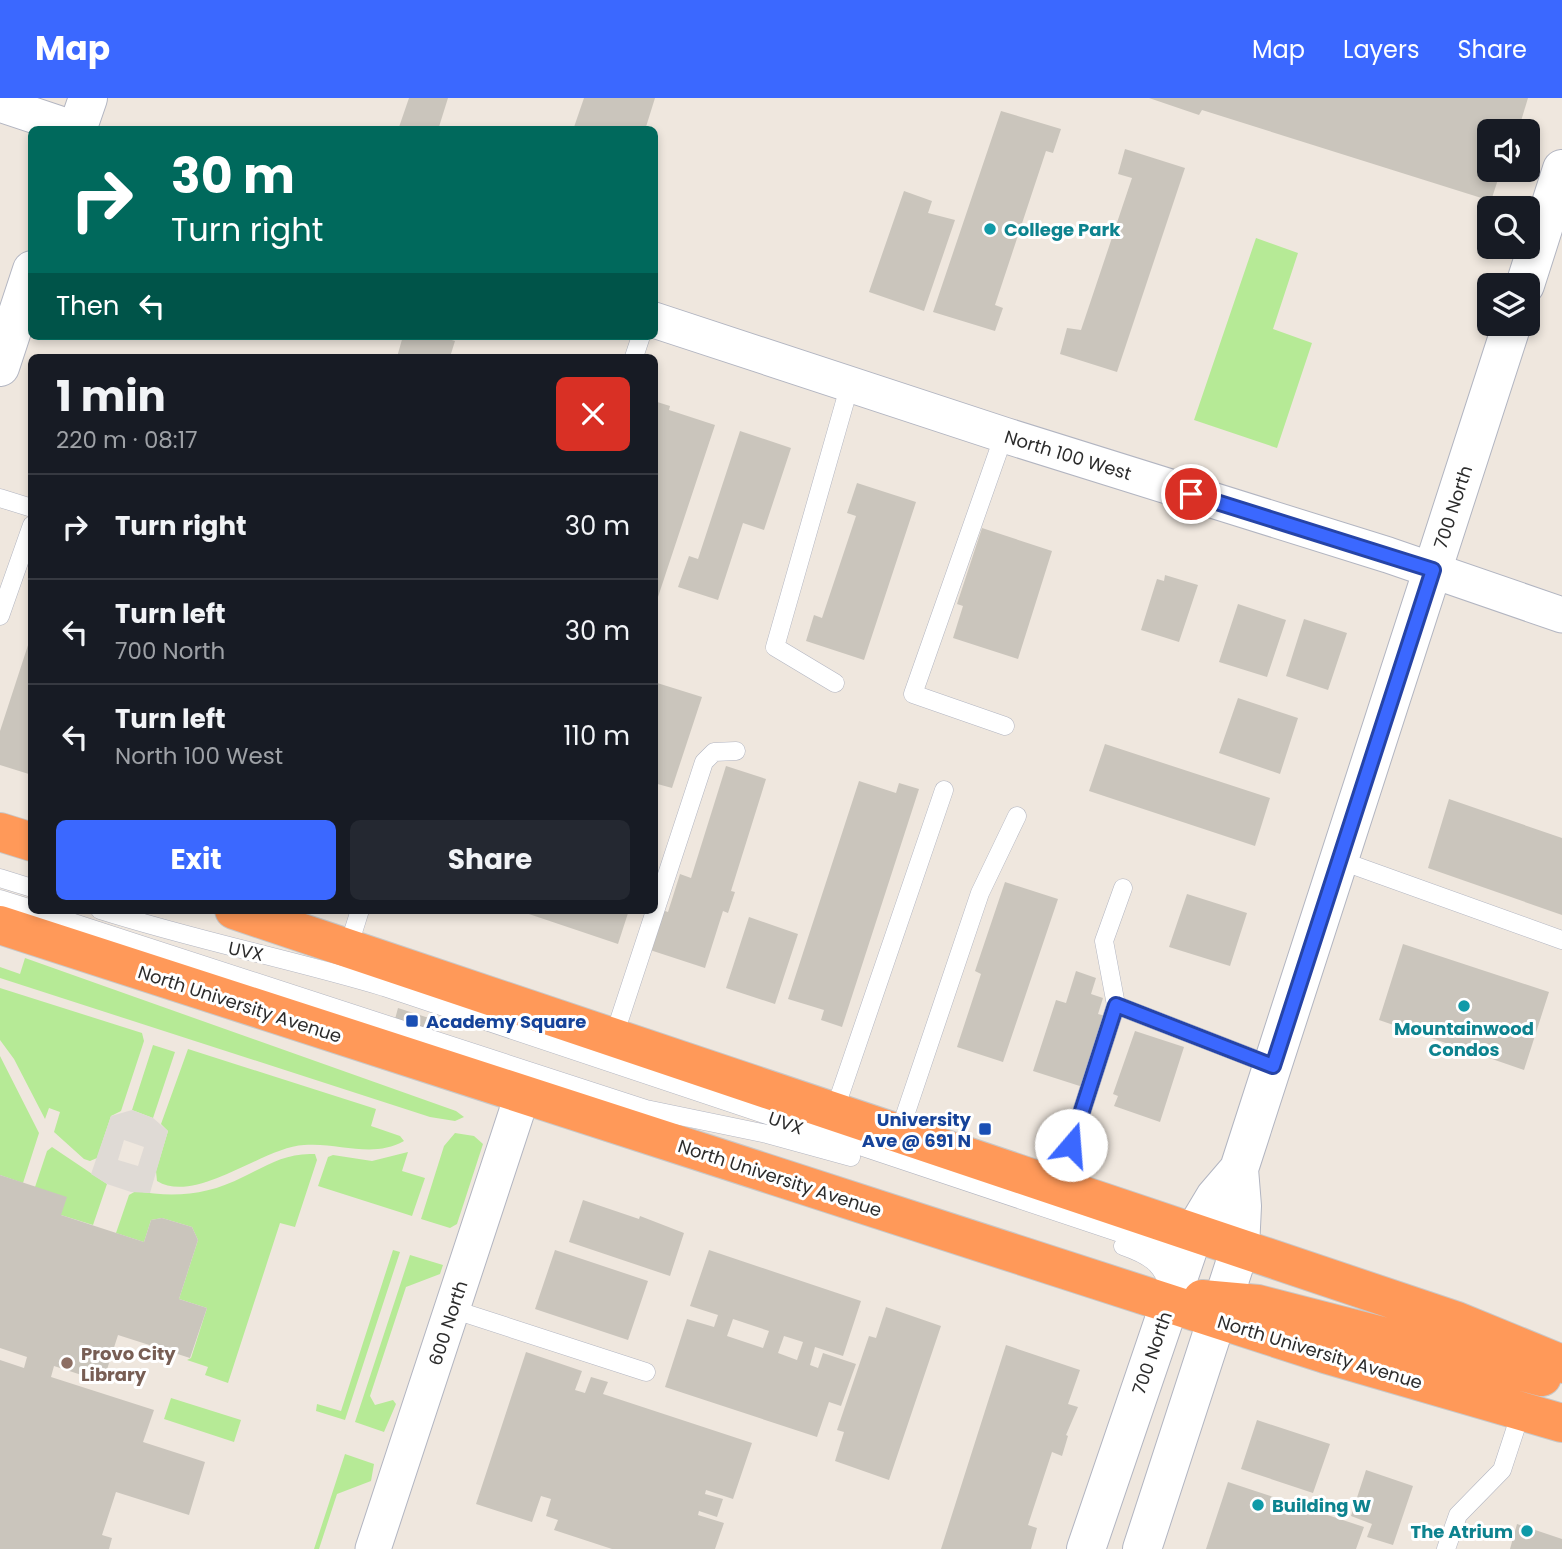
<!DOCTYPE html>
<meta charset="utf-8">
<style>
:root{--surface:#171b24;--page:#242831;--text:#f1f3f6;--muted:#9ea1a6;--line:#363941;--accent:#3b68ff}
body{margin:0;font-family:Poppins,sans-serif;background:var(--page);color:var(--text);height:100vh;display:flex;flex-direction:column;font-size:26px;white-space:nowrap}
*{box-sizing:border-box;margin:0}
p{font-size:23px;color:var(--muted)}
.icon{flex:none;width:38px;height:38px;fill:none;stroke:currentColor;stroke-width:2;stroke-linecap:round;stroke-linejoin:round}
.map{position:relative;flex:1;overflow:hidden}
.side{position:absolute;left:28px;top:256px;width:630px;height:560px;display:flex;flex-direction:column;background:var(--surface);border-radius:10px;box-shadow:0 4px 10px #0003}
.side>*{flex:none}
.top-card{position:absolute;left:28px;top:28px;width:630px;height:214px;border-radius:10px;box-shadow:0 4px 10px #0003;background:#00695c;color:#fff;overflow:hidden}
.controls{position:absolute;left:1477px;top:21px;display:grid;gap:14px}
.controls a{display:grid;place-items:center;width:63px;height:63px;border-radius:10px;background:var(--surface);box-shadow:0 4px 10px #0003;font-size:35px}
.pin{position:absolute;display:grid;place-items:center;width:60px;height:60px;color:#fff;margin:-30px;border:4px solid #fff;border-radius:50%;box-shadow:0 2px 7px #0007}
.me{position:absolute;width:77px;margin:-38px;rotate:18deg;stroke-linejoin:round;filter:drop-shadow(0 0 5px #0008)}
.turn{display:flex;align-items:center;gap:24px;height:147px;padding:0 28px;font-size:32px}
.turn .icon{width:91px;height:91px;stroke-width:2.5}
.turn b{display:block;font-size:49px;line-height:60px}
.then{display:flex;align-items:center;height:66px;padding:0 28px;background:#0003;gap:14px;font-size:26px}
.round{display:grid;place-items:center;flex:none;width:74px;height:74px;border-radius:10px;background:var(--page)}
.overview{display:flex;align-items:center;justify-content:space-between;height:119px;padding:0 28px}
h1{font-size:42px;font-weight:700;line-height:52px}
.button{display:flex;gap:14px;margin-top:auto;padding:14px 28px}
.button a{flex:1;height:80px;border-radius:10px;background:var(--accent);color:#fff;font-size:28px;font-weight:700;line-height:80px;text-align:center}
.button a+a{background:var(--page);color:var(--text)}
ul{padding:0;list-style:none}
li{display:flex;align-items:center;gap:21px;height:105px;padding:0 28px;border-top:2px solid var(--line)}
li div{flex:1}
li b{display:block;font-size:26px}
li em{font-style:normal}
header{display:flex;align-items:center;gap:42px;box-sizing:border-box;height:98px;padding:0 35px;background:var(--accent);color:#fff}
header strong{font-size:33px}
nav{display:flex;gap:38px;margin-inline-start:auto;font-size:24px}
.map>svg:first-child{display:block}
</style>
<header>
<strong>Map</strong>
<nav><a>Map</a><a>Layers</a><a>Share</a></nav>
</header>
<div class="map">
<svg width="1562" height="1451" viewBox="0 0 1562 1451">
<rect width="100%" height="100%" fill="#efe7de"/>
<path fill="#b6ea96" d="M1256 140 1298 155 1273 231 1312 245 1277 350 1194 322Z
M25 860 456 1013 464 1019 455 1023 430 1019 0 880V869L20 876Z
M0 890 142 935 144 943 121 1013 111 1018 97 1060 90 1063 84 1061 54 1034 60 1014 49 1010 45 1021 14 961 0 942Z
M153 947 175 954 153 1020 132 1012Z
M188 951 376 1011 371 1028 400 1038 404 1043C372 1061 339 1044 304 1047 263 1049 196 1107 157 1083L156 1073 168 1033 161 1026Z
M0 958 39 1035 23 1085 0 1077Z
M455 1035 474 1038 483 1046 457 1126 450 1130 421 1121 444 1048Z
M52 1049 107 1086 93 1127 61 1117 35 1089 47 1053Z
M408 1054 402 1073 425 1080 412 1118 318 1088 328 1059 333 1057 372 1063Z
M310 1056H315L317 1062 295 1129 280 1125 228 1285 205 1277 208 1269 187 1262 191 1260 207 1210 179 1201 198 1142 192 1129 162 1120 151 1122 144 1144 116 1135 129 1097 136 1093C174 1100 208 1097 243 1079 266 1068 284 1056 310 1056Z
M393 1152 400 1154 345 1322 316 1313 317 1306 341 1313Z
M410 1157 443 1167 440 1176 406 1189 370 1298 375 1307 393 1302 396 1306 384 1334 355 1324Z
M171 1300 241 1322 234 1344 164 1321Z
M345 1356 374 1366 371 1383 337 1396 319 1451H314Z"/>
<path fill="#dfdad5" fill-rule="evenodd" d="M132 1012 153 1020 168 1033 150 1095 131 1094 107 1086 91 1076 111 1018ZM124 1042 144 1049 138 1068 118 1062Z"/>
<path fill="#cac5bc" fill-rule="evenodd" d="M409 0H448L438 32H398Z
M584 0H655L645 32H573Z
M1149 0H1528L1518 33H1489V72H1501L1491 103 1202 12 1199 17Z
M1001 13 1061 31 1053 55 1046 53 995 207 1003 210 995 233 933 214Z
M1125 51 1185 70 1117 274 1060 256 1067 230 1081 232 1132 80 1118 76Z
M904 93 932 103 928 115 955 122 924 213 869 194Z
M403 238H439L455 243 450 259H397Z
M654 303 670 308 669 312 715 327 658 499 654 498Z
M740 333 791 350 764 432 743 425 718 502 678 489 689 458 698 461Z
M857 385 916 404 864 562 806 543 814 517 822 520 856 418 847 415Z
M982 430 1052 453 1018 561 953 540 963 508 957 506Z
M1165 477 1198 487 1179 544 1141 532 1157 481 1164 483Z
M1238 506 1286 522 1267 579 1219 564Z
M1304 521 1347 535 1328 592 1286 578Z
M31 538H32V677L0 667V633Z
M654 584 702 599 672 690 654 685Z
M1238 600 1298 620 1280 676 1219 655Z
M1105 646 1270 700 1255 748 1089 693Z
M726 668 766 681 731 793 735 794 728 815 723 813 705 870 650 852 662 812 668 814 680 776 691 780Z
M859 683 896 695 899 685 919 691 842 929 821 922 824 912 788 901Z
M1449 701 1562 740V817L1428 770Z
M1005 784 1058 801 1003 964 957 949 981 876 975 873Z
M1187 796 1247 815 1230 868 1169 849Z
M517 812H629L618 846Z
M749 819 798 836 775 906 726 890Z
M1403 846 1549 894 1524 972 1379 922Z
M1076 873 1096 880 1091 896 1103 900 1098 916 1109 919 1086 990 1033 973 1056 902 1066 905Z
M398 910 432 921 427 936 394 925Z
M1135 933 1184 949 1160 1024 1114 1008 1118 998 1113 996Z
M0 1077 67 1099 61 1117 144 1144 151 1122 162 1120 192 1129 198 1142 179 1201 207 1210 190 1260 118 1237 103 1284 54 1268 51 1279 154 1312 143 1344 205 1364 189 1417 116 1394 102 1437 112 1440 109 1451H0V1262L24 1270 27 1259 0 1250Z
M583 1102 639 1121 640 1118 684 1135 670 1178 569 1144Z
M555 1152 648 1183 628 1242 535 1211Z
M709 1152 861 1203 843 1258 815 1249 810 1267 818 1270 823 1255 856 1266 841 1308 829 1304 817 1339 665 1289 687 1221 714 1229 718 1217 690 1208ZM733 1221 769 1233 763 1250 727 1238ZM784 1238 803 1244 797 1262 778 1255Z
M886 1209 941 1228 889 1382 835 1363 844 1334 837 1332 869 1238 876 1240Z
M1006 1247 1080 1272 1068 1306 1078 1309 1066 1337 1068 1338 1062 1358 1052 1354 1028 1427 1037 1430 1031 1451H941Z
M526 1254 582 1273 575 1292 585 1295 591 1279 608 1284 603 1296 752 1345 733 1401 706 1392 705 1396 723 1401 717 1419 699 1413 698 1417 724 1425 715 1451H612L554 1432 558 1422 546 1418 551 1401 541 1398 532 1424 476 1406Z
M1257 1322 1330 1346 1313 1395 1241 1371Z
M1366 1372 1413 1388 1393 1447 1367 1439 1372 1426 1351 1418Z
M1228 1384 1364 1429 1356 1451H1206Z
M1517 1426 1562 1441V1451H1510Z"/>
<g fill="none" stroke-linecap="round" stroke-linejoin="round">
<g stroke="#b2b5c1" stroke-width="19">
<path id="lane" d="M634 259 641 238
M1004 337 913 596 1005 628
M0 400 32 410
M0 518 32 427
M835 585 775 549 850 286
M1339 762 1562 842
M0 780 32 790
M0 801 32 811
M34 812 646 1011 767 1036 851 1059
M100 812C194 842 290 861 384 889L1156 1147 1168 1154 1181 1171
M348 850 360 812
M1116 907 1104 843 1123 790
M614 938 704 664 714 654 736 653
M834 1014 944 692
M899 1035 980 795 1017 718
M1053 1087 1071 1047 1116 907 1273 968
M1123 1148C1146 1156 1164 1165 1169 1191
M452 1211 646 1274
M1446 1451 1458 1417 1502 1372 1521 1314"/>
</g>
<g stroke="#b2b5c1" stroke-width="37">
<path id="street" d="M0 6 78 32
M654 222 1004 337 1388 457 1562 517
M373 1451 522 998"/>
</g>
<g stroke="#b2b5c1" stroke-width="40">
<path id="secondary" d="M77 32 88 0
M1525 187 1562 71
M0 269 32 172
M1086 1451 1194 1134 1215 1099 1239 1071 1512 226
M1142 1451 1240 1150 1242 1108 1239 1071"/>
</g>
<g stroke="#c8c8c8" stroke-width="40">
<path id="highway" d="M0 734 32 744
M234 812 1457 1223 1562 1266
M0 827 1325 1256 1562 1325
M1202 1201 1258 1206 1542 1279"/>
</g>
<use href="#lane" stroke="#fff" stroke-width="18"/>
<use href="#street" stroke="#fff" stroke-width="35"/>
<use href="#secondary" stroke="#fff" stroke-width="38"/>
<use href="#highway" stroke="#ff9959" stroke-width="38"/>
</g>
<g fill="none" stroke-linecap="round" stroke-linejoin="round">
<g stroke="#2644a6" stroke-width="18">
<path id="route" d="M1071 1047 1116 907 1273 968 1433 472 1191 396"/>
</g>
<use href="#route" stroke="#3b68ff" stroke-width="12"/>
</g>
<g fill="#0f9aa8" stroke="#fff" stroke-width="2.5">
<circle cx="990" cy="131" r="7"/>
<circle cx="1464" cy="908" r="7"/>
<circle cx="1258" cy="1407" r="7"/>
<circle cx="1527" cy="1433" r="7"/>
</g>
<g fill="#1a4fb4" stroke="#fff" stroke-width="2.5">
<rect x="405" y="916" width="14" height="14" rx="3.5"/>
<rect x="978" y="1024" width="14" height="14" rx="3.5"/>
</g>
<circle fill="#8d6e63" stroke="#fff" stroke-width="2.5" cx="67" cy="1265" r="7"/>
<g text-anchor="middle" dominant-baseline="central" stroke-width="6" stroke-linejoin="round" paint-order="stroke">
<g font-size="18" font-weight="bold" fill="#0d838f" stroke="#fff" text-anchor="start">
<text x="1004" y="131">College Park</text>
<text x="1464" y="930" text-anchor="middle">Mountainwood<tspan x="1464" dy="21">Condos</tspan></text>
<text x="1272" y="1407">Building W</text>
<text x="1513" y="1433" text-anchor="end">The Atrium</text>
</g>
<g font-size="18" fill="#2c2c2c" stroke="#fff">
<text transform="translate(1068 357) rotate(17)">North 100 West</text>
<text transform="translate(1453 409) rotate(-72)">700 North</text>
<text transform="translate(246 853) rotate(12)">UVX</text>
<text transform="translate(240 906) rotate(18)">North University Avenue</text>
<text transform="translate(786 1025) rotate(19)">UVX</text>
<text transform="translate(780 1080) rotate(18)">North University Avenue</text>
<text transform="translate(448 1225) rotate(-72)">600 North</text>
<text transform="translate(1320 1254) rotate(17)">North University Avenue</text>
<text transform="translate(1152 1255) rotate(-71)">700 North</text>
</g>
<g font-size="18" font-weight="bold" fill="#164399" stroke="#fff" text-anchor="start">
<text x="426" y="923">Academy Square</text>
<text x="971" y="1021" text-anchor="end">University<tspan x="971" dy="21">Ave @ 691 N</tspan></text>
</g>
<g font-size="18" font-weight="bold" fill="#785e54" stroke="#fff" text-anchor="start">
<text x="81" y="1255">Provo City<tspan x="81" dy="21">Library</tspan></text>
</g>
</g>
</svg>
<div class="controls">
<a><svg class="icon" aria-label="sound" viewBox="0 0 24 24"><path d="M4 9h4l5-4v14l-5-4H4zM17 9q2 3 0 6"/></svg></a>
<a><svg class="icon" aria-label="search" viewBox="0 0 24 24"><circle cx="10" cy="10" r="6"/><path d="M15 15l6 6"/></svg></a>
<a><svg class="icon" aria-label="layers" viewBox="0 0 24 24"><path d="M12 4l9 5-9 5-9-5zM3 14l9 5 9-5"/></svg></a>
</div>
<div class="pin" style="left:1191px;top:396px;background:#d93025"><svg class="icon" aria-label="arrive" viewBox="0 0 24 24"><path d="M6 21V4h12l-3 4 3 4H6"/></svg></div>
<svg class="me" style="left:1071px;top:1047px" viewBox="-20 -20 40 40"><circle r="19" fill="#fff"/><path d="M0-13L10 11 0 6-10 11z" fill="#3b68ff"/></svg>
<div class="top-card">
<div class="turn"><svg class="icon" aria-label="right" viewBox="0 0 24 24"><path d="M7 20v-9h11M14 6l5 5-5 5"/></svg><div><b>30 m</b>Turn right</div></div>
<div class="then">Then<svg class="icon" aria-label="left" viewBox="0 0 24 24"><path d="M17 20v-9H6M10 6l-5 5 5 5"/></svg></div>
</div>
<section class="side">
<div class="overview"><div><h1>1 min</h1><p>220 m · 08:17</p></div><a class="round" style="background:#d93025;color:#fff"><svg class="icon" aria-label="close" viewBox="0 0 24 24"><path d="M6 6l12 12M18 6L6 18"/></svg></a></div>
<ul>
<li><svg class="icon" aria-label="right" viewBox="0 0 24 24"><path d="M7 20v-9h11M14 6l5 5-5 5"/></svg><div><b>Turn right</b></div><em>30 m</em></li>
<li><svg class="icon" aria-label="left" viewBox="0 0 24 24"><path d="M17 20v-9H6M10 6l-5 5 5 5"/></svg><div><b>Turn left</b><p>700 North</p></div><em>30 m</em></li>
<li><svg class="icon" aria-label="left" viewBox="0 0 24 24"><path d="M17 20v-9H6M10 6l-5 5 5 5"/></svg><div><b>Turn left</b><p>North 100 West</p></div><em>110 m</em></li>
</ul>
<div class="button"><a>Exit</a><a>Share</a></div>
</section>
</div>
